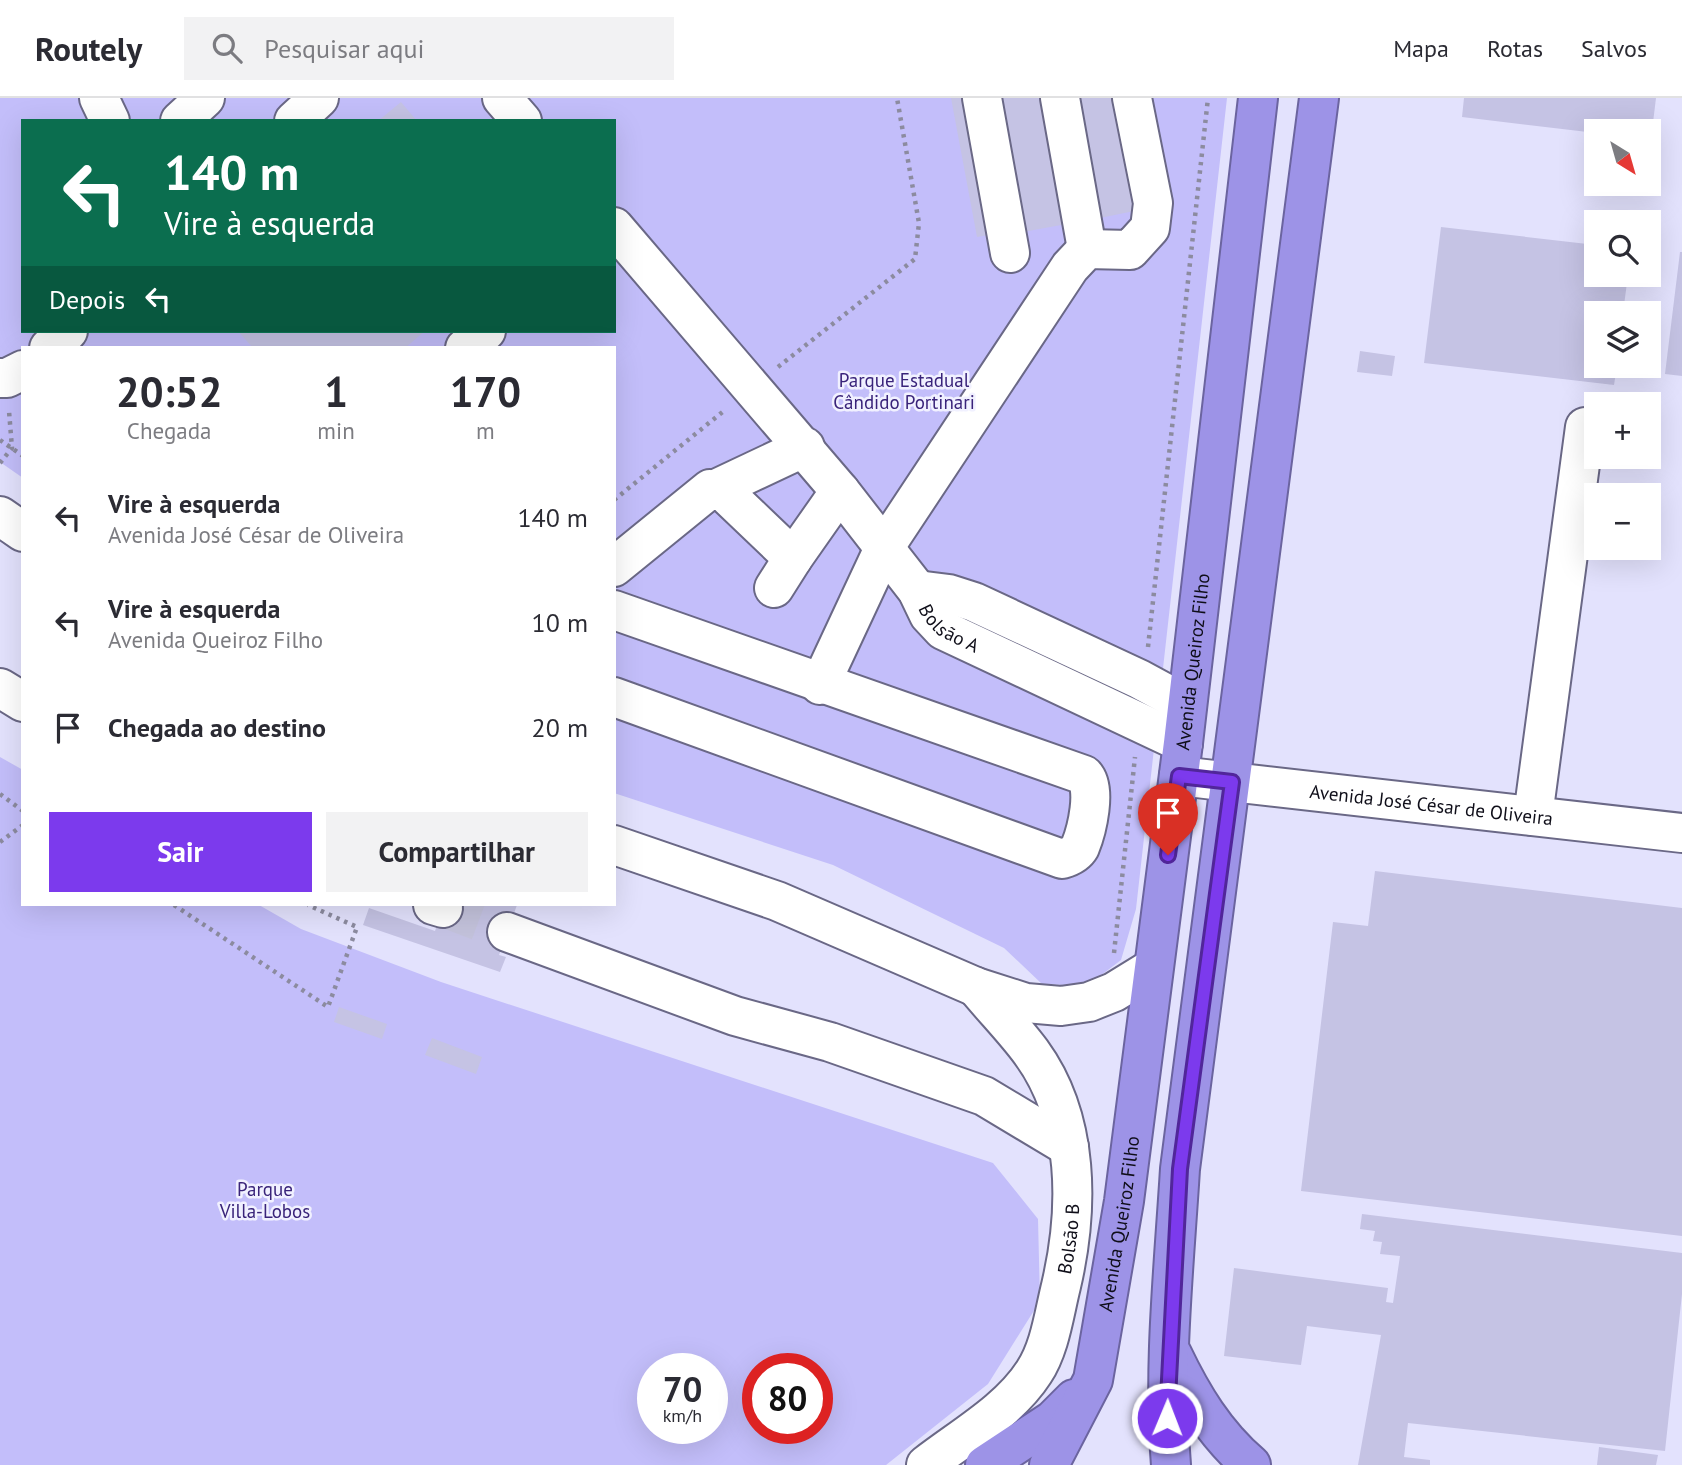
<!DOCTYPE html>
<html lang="pt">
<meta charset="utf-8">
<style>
:root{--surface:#fff;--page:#f2f2f3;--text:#2b2b33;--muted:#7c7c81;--line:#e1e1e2;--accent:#7c3aed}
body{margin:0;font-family:"PT Sans",sans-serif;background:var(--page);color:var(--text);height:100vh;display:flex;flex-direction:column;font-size:26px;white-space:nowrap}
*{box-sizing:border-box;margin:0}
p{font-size:23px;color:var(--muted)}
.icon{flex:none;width:38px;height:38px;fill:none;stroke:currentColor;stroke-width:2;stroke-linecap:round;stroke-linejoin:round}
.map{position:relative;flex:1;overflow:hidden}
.side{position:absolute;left:21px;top:248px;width:595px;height:560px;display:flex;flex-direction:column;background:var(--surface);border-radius:0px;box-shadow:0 7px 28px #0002}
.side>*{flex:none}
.guide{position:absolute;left:21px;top:21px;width:595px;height:214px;border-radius:0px;box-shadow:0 7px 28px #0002;background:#0b6e4f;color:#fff;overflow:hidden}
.needle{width:46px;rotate:143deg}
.tools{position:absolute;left:1584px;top:21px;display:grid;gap:14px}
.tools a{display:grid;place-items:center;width:77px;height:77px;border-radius:0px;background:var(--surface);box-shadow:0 7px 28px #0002;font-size:35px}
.speed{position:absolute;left:637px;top:1255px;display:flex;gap:14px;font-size:35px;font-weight:700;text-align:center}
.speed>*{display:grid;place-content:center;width:91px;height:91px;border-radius:50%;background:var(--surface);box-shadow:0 7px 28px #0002;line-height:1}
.speed small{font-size:18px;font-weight:400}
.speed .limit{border:10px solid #d22;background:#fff;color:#111}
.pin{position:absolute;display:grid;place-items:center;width:60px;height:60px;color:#fff;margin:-72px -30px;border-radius:50% 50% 50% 0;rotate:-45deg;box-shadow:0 0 7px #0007}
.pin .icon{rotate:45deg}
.me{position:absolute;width:77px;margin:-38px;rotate:1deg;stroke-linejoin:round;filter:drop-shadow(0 0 5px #0008)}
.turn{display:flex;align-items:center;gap:24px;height:147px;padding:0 28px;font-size:32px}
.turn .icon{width:91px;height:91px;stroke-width:2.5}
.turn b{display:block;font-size:49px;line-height:60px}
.then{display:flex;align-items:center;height:66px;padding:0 28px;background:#0003;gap:14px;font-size:26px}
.eta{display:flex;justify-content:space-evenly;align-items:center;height:119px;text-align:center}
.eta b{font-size:42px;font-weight:700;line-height:49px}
.primary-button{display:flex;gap:14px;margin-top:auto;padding:14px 28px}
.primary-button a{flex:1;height:80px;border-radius:0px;background:var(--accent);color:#fff;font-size:28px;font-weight:700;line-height:80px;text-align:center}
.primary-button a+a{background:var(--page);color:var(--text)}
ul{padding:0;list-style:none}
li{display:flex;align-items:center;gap:21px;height:105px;padding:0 28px}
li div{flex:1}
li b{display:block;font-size:26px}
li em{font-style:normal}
header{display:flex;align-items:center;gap:42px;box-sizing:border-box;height:98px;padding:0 35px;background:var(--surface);border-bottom:2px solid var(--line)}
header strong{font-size:33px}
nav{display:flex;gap:38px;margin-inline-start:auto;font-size:24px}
.search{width:490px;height:63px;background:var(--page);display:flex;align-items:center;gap:18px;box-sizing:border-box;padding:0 24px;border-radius:0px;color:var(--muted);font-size:26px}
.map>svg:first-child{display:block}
</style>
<header>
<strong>Routely</strong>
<div class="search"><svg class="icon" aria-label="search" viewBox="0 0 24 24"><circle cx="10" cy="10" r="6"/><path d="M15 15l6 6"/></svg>Pesquisar aqui</div>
<nav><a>Mapa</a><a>Rotas</a><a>Salvos</a></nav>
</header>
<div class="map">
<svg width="1682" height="1367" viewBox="0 0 1682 1367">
<rect width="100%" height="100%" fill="#e3e2fd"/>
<path fill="#c3befa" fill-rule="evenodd" d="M0 0H1227L1136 811 1121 862 1087 888 1042 886 1004 850 833 767 614 695V250H23V380L0 364ZM23 23H614V233H23Z
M0 659 23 672V807H259L301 831 441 884 993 1065 1038 1121 1040 1203 988 1286 886 1367H0ZM653 1270H712V1330H653ZM758 1270H817V1330H758Z"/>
<path fill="#c5c3e4" d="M951 0H974L1000 135 977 139Z
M998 0H1049L1072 125 1023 134Z
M1072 0H1124L1144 111 1095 121Z
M1464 0H1656L1651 41 1648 33 1596 35 1462 19Z
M401 4 417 23H378Z
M1441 129 1596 147V177H1628L1623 215H1596V268H1617L1614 287 1424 265Z
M1680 154H1682V278L1665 276Z
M238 233H425L405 250H253Z
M1360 253 1395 258 1392 278 1357 274Z
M1375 773 1682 810V1138L1301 1093 1333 824 1368 828Z
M444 807H517L499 857 506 859 500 874 363 827 369 810 435 833Z
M339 909 387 926 382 941 334 924Z
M432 940 482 959 476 976 425 957Z
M1362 1116 1682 1155V1196L1665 1353 1408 1325 1404 1359 1430 1362V1367H1358L1381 1237 1307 1228 1301 1267 1224 1258 1234 1170 1388 1190 1386 1204 1393 1205 1400 1158 1380 1156 1382 1144 1373 1143 1375 1133 1360 1131Z
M1599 1349 1658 1357 1656 1367H1597Z"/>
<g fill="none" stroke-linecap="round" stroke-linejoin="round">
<path stroke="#c3c2db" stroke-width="38" stroke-dasharray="38 19" stroke-linecap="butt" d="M443 810 507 834"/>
<g stroke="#6a6886" stroke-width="42">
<g id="minor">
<path d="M99 0 110 23"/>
<path d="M502 0 522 23"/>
<path d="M982 0 1010 155"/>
<path d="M1060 0 1087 151"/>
<path d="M180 23 205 0"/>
<path d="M294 23 319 0"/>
<path id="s1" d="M614 129 840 393 917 492 929 517 943 532 1183 645"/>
<path d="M49 250 68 233"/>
<path d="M465 250 486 233"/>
<path d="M0 280H7L23 272"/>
<path d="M716 391 805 349"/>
<path d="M0 418 23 434"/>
<path d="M614 469 710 391 725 395 793 460 840 393"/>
<path d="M774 490 793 460"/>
<path d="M917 492 949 496 974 504 1139 581 1187 607"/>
<path d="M614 512 1084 677C1097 690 1087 732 1080 749 1076 756 1069 759 1062 761L614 599"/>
<path d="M820 587 884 450 1070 169 1087 151 1130 152 1150 130 1153 105 1132 0"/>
<path d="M0 590 23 604"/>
<path id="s2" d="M1179 678 1682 735"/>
<path d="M1533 718 1585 329"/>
<path d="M614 747 777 803 976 889 1026 905 1061 908 1089 904 1114 894 1153 870"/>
<path d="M433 807 443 810"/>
<path d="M507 834 735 918 830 944 984 998 1069 1049"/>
<path id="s3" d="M926 1367C962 1339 1009 1313 1034 1274 1050 1250 1054 1216 1061 1188 1079 1111 1080 1021 1031 954 1014 931 994 911 976 889"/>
</g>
</g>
<g stroke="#6b649f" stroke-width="42">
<g id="highway">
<path d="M1172 1256C1192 1298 1215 1336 1251 1367"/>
<path d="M985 1367 1053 1322 1074 1301"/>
<path id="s4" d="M1049 1367 1093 1282 1124 1103 1183 645 1258 0"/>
<path d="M1171 1367C1163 1269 1174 1169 1180 1071L1319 0"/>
</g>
</g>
<path stroke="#8c8b9f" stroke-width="4.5" stroke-dasharray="3.5 5" stroke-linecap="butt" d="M778 269 915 161 919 125 897 0
M0 342 23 358
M0 365 12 350 9 313
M614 402 725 312
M1148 549 1208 0
M0 696 23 713
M0 744 23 727
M174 807 328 909 357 829 308 807
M1114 855 1135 659"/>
<use href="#minor" stroke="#fff" stroke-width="38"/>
<use href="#highway" stroke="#9d93e7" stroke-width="38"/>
</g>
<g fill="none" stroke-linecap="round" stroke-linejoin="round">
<g stroke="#51269a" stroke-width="18">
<path id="route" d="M1167 1320 1180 1071 1232 684 1179 678 1168 757"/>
</g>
<use href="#route" stroke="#7c3aed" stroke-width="12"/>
</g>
<g text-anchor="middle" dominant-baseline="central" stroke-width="5" stroke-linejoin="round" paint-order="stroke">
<g font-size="19" fill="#39237a" stroke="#f1f1ff">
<text x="904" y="282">Parque Estadual<tspan x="904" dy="22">Cândido Portinari</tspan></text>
<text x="265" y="1091">Parque<tspan x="265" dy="22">Villa-Lobos</tspan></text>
</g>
<g font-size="19" fill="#0f0e19" stroke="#f1f1ff">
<text stroke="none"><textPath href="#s1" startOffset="525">Bolsão A</textPath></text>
<text stroke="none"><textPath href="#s4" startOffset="821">Avenida Queiroz Filho</textPath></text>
<text stroke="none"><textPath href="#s2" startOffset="254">Avenida José César de Oliveira</textPath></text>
<text stroke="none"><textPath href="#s4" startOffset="254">Avenida Queiroz Filho</textPath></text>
<text stroke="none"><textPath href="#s3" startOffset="282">Bolsão B</textPath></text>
</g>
</g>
</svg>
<div class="tools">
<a><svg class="needle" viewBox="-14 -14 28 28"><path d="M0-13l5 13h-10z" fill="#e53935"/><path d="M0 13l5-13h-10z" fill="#7c7c81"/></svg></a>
<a><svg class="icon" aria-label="search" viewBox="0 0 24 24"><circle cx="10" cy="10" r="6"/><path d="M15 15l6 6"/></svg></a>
<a><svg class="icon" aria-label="layers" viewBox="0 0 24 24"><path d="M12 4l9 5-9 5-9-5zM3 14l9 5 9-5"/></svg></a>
<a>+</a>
<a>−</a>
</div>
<div class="speed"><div>70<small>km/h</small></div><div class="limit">80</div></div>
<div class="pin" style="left:1168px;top:757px;background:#d93025"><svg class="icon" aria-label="arrive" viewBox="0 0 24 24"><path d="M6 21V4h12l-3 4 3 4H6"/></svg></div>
<svg class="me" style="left:1167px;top:1320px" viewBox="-20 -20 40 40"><circle r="17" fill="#7c3aed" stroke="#fff" stroke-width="3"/><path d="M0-11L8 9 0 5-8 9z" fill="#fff"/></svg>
<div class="guide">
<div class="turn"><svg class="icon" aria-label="left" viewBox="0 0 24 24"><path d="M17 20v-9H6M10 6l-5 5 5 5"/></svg><div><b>140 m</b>Vire à esquerda</div></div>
<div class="then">Depois<svg class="icon" aria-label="left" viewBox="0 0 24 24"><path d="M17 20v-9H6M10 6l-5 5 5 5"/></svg></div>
</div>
<section class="side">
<div class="eta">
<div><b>20:52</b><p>Chegada</p></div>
<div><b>1</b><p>min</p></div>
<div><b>170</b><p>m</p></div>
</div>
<ul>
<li><svg class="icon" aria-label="left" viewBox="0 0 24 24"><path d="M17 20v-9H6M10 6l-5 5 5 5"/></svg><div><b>Vire à esquerda</b><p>Avenida José César de Oliveira</p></div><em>140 m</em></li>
<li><svg class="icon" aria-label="left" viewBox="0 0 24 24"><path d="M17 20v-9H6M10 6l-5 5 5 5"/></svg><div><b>Vire à esquerda</b><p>Avenida Queiroz Filho</p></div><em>10 m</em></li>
<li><svg class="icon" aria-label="arrive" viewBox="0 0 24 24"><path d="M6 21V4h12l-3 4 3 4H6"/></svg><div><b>Chegada ao destino</b></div><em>20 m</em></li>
</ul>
<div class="primary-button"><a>Sair</a><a>Compartilhar</a></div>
</section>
</div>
